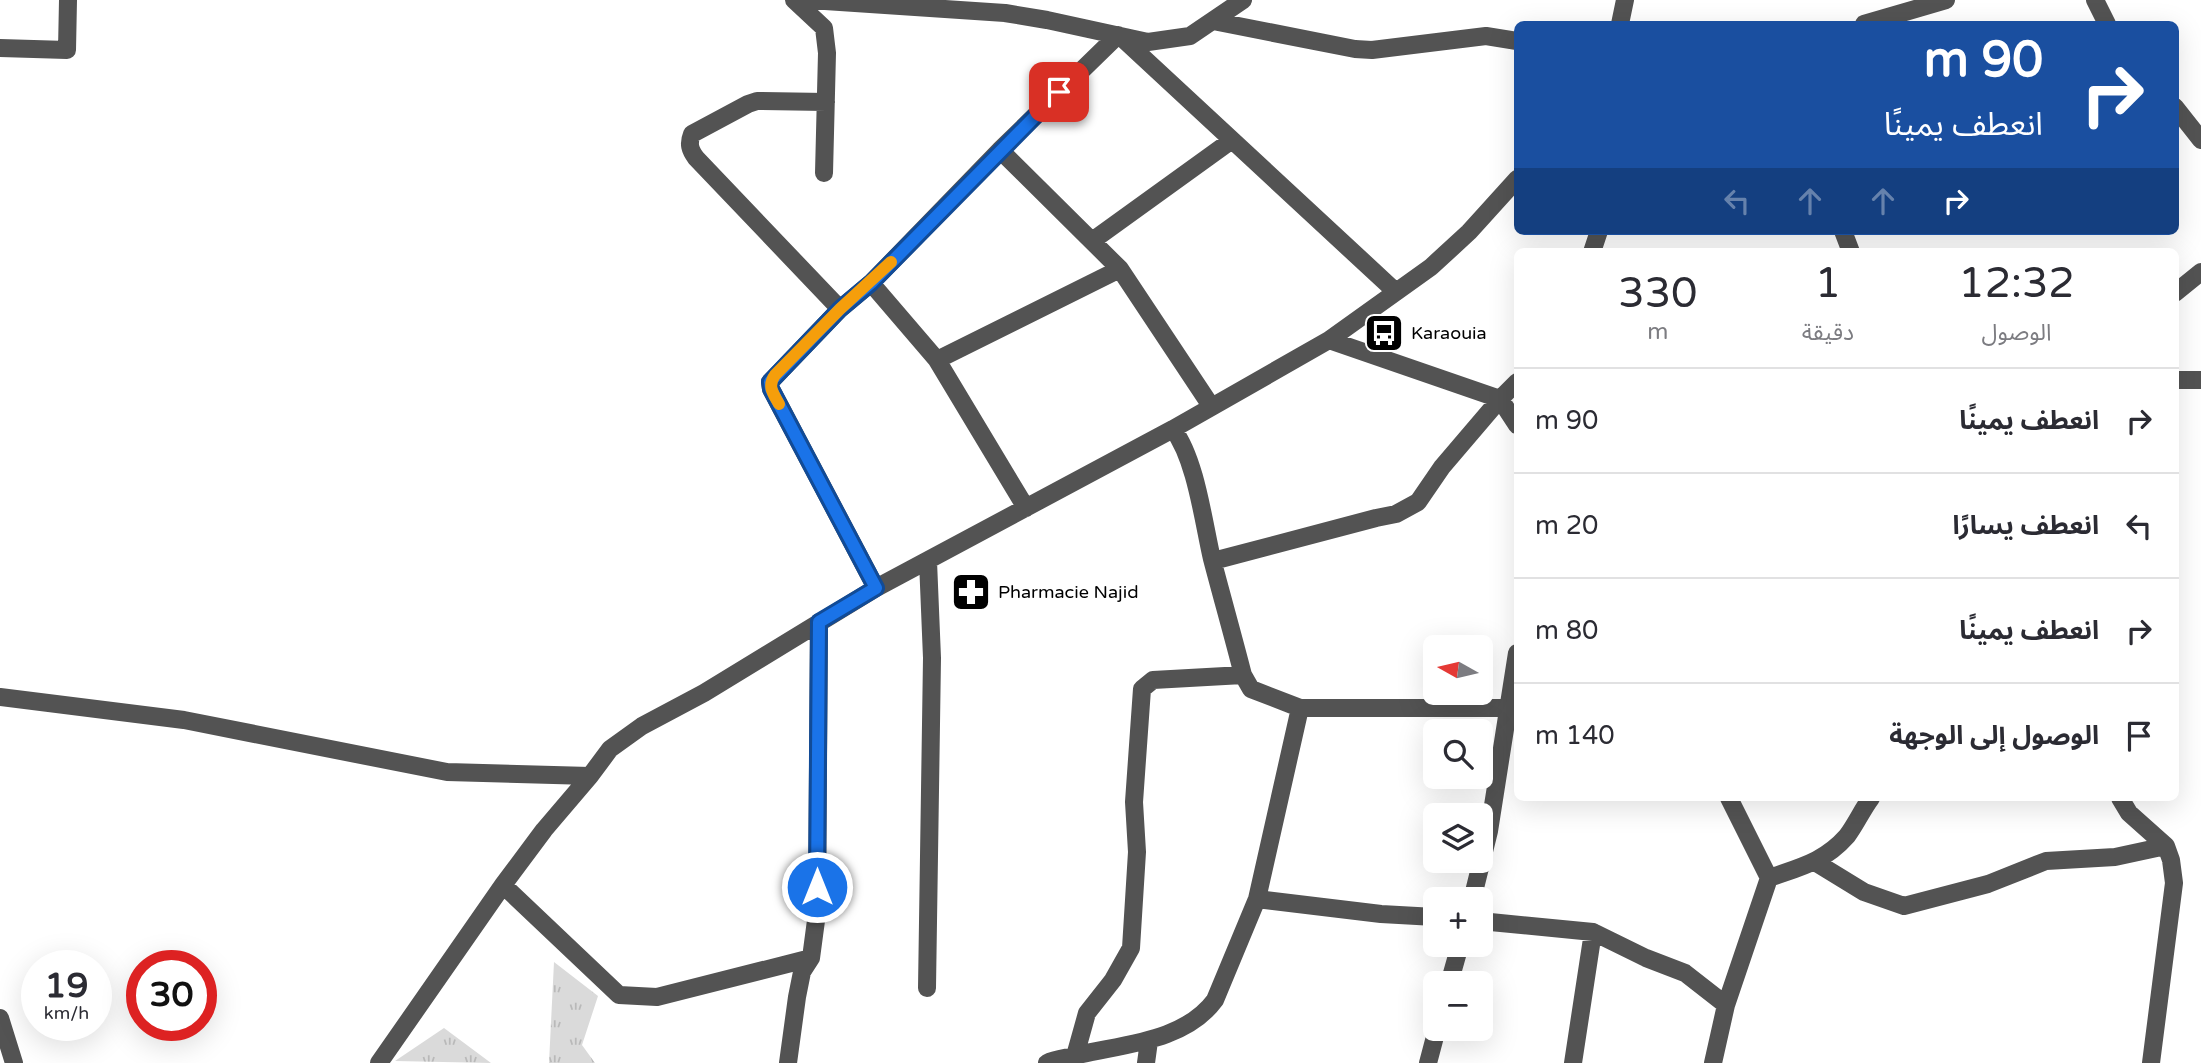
<!DOCTYPE html>
<html lang="ar">
<meta charset="utf-8">
<style>
:root{--surface:#fff;--page:#f7f7f7;--text:#2b2b33;--muted:#7c7c81;--line:#e1e1e2}
body{margin:0;font-family:"Varela Round","Noto Sans Arabic",sans-serif;background:var(--page);color:var(--text);direction:rtl;height:100vh;display:flex;flex-direction:column;font-size:26px;white-space:nowrap}
*{box-sizing:border-box;margin:0}
p{font-size:23px;color:var(--muted)}
.icon{flex:none;width:38px;height:38px;fill:none;stroke:currentColor;stroke-width:2;stroke-linecap:round;stroke-linejoin:round}
.map{position:relative;flex:1;overflow:hidden;direction:ltr}
.sheet{position:absolute;left:1514px;top:248px;width:665px;height:553px;display:flex;flex-direction:column;background:var(--surface);border-radius:10px;box-shadow:0 7px 28px #0002;direction:rtl}
.sheet>*{flex:none}
.top-card{position:absolute;left:1514px;top:21px;width:665px;height:214px;border-radius:10px;box-shadow:0 7px 28px #0002;direction:rtl;background:#1a4fa0;color:#fff;overflow:hidden}
.needle{width:46px;rotate:278deg}
.tools{position:absolute;left:1423px;top:635px;display:grid;gap:14px}
.tools a{display:grid;place-items:center;width:70px;height:70px;border-radius:10px;background:var(--surface);box-shadow:0 7px 28px #0002;font-size:35px}
.speed{position:absolute;left:21px;top:950px;display:flex;gap:14px;font-size:35px;font-weight:700;text-align:center}
.speed>*{display:grid;place-content:center;width:91px;height:91px;border-radius:50%;background:var(--surface);box-shadow:0 7px 28px #0002;line-height:1}
.speed small{font-size:18px;font-weight:400}
.speed .limit{border:10px solid #d22;background:#fff;color:#111}
.pin{position:absolute;display:grid;place-items:center;width:60px;height:60px;color:#fff;margin:-30px;border-radius:14px;box-shadow:0 4px 10px #0006}
.me{position:absolute;width:77px;margin:-38px;rotate:0deg;stroke-linejoin:round;filter:drop-shadow(0 0 5px #0008)}
.turn{display:flex;align-items:center;gap:24px;height:147px;padding:0 21px;font-size:32px}
.turn .icon{width:91px;height:91px;stroke-width:2.5}
.turn b{display:block;font-size:49px;line-height:60px}
.lanes{display:flex;align-items:center;height:66px;padding:0 21px;background:#0003;justify-content:center;gap:35px;direction:ltr}
.lanes .off{opacity:.35}
.eta{display:flex;justify-content:space-evenly;align-items:center;height:119px;text-align:center}
.eta b{font-size:42px;font-weight:600;line-height:49px}
ul{padding:0;list-style:none}
li{display:flex;align-items:center;gap:21px;height:105px;padding:0 21px;border-top:2px solid var(--line)}
li div{flex:1}
li b{display:block;font-size:26px}
li em{font-style:normal}
.map>svg:first-child{display:block}
</style>
<div class="map">
<svg width="2201" height="1063" viewBox="0 0 2201 1063">
<defs>
<pattern id="grass-tufts" width="24" height="20" patternUnits="userSpaceOnUse" patternTransform="scale(1.75)"><rect width="24" height="20" fill="#dadada"/><path d="M3 7l-1-3M5 7V3M7 7l1-3M15 17l-1-3M17 17v-4M19 17l1-3" fill="none" stroke="#b9b9b9"/></pattern>
</defs>
<rect width="100%" height="100%" fill="#fff"/>
<path fill="url(#grass-tufts)" d="M554 962 598 996 582 1045 595 1063H549Z
M444 1028 491 1063 395 1061Z"/>
<g fill="none" stroke-linecap="round" stroke-linejoin="round">
<path stroke="#535353" stroke-width="18" d="M794 0 824 28 827 53 824 173
M810 0 1005 13 1047 20 1148 42 1190 36 1243 0
M2095 0 2107 24
M1213 21 1355 49 1372 50 1486 36 1517 41
M1620 24 1625 0
M1864 24 1946 0
M1121 37 1396 292
M0 48 67 50 68 0
M826 102 757 101 748 104 692 134C688 144 690 150 696 158L840 309
M2175 107 2201 140
M1000 150 1120 269 1211 406
M1843 231 1851 252
M1092 241 1232 140
M1592 252 1599 231
M871 283 937 360 1026 508
M2175 293 2201 272
M1329 340 1500 399 1517 425
M937 360 1120 269
M2175 380H2201
M1173 429C1196 460 1203 520 1212 559 1222 597 1233 636 1243 675L1251 689 1300 708H1508L1517 710
M1213 561 1376 518 1396 514 1418 502 1442 467 1500 399 1517 382
M876 588 771 389 770 382 840 309 871 283 1000 150 1118 35
M0 697 184 720 447 772 590 776
M1729 798 1769 878
M2120 798 2129 813 2166 846 2171 860 2174 883 2151 1063
M1815 862 1864 892 1904 906 1988 884 2046 861 2115 857 2166 846
M503 885 619 995 657 997 811 958
M1257 899 1381 914 1435 917
M1472 900 1489 831 1517 653
M1480 921 1593 932 1646 958 1685 973 1726 1005
M1449 984 1460 945
M927 988 932 658 928 561
M0 1018 14 1063
M1075 1056 1087 1013 1113 980 1131 948 1137 852 1134 802 1142 689 1153 680 1243 675
M379 1063 503 885 544 830 590 776 610 749 642 726 704 693 876 588 1173 429 1329 340 1431 267 1469 232 1517 179
M788 1063 797 997 802 972 811 958 817 913 819 622
M1047 1063C1056 1058 1068 1058 1078 1055 1125 1044 1185 1041 1215 1000L1257 899 1300 708
M1146 1063 1149 1041
M1428 1063 1437 1029
M1573 1063 1593 932
M1713 1063 1726 1005 1769 878C1800 867 1824 862 1847 836 1856 824 1862 810 1871 798"/>
</g>
<g fill="none" stroke-linecap="round" stroke-linejoin="round">
<g stroke="#114b97" stroke-width="18">
<path id="route" d="M817 887 819 622 876 588 771 389 770 382 840 309 871 283 1059 92"/>
</g>
<use href="#route" stroke="#1a73e8" stroke-width="12"/>
<path stroke="#f59e0b" stroke-width="12" d="M779 404C773 393 767 386 775 375L840 309 891 262"/>
</g>
<defs>
<g id="bus-square" transform="scale(2.0125)"><rect x="-9" y="-9" width="18" height="18" rx="4" fill="#000" stroke="#fff"/><path d="M-5-6H5V4H4V6H2V4H-2V6H-4V4H-5ZM-3.5-4V0h7V-4ZM-3.5 1.2v1.5H-2V1.2ZM2 1.2v1.5H3.5V1.2Z" fill="#fff"/></g>
<g id="pharmacy-square" transform="scale(2.0125)"><rect x="-9" y="-9" width="18" height="18" rx="4" fill="#000" stroke="#fff"/><path d="M-2-6h4v4h4v4h-4v4h-4v-4h-4v-4h4Z" fill="#fff"/></g>
</defs>
<g fill-rule="evenodd">
<use href="#bus-square" x="1384" y="333"/>
<use href="#pharmacy-square" x="971" y="592"/>
</g>
<g text-anchor="middle" dominant-baseline="central" stroke-width="5" stroke-linejoin="round" paint-order="stroke">
<g font-size="18" fill="#000" stroke="#fff" text-anchor="start">
<text x="1411" y="333">Karaouia</text>
<text x="998" y="592">Pharmacie Najid</text>
</g>
</g>
</svg>
<div class="tools">
<a><svg class="needle" viewBox="-14 -14 28 28"><path d="M0-13l5 13h-10z" fill="#e53935"/><path d="M0 13l5-13h-10z" fill="#7c7c81"/></svg></a>
<a><svg class="icon" aria-label="search" viewBox="0 0 24 24"><circle cx="10" cy="10" r="6"/><path d="M15 15l6 6"/></svg></a>
<a><svg class="icon" aria-label="layers" viewBox="0 0 24 24"><path d="M12 4l9 5-9 5-9-5zM3 14l9 5 9-5"/></svg></a>
<a>+</a>
<a>−</a>
</div>
<div class="speed"><div>19<small>km/h</small></div><div class="limit">30</div></div>
<div class="pin" style="left:1059px;top:92px;background:#d93025"><svg class="icon" aria-label="arrive" viewBox="0 0 24 24"><path d="M6 21V4h12l-3 4 3 4H6"/></svg></div>
<svg class="me" style="left:817px;top:887px" viewBox="-20 -20 40 40"><circle r="17" fill="#1a73e8" stroke="#fff" stroke-width="3"/><path d="M0-11L8 9 0 5-8 9z" fill="#fff"/></svg>
<div class="top-card">
<div class="turn"><svg class="icon" aria-label="right" viewBox="0 0 24 24"><path d="M7 20v-9h11M14 6l5 5-5 5"/></svg><div><b>90 m</b>انعطف يمينًا</div></div>
<div class="lanes"><svg class="icon off" aria-label="left" viewBox="0 0 24 24"><path d="M17 20v-9H6M10 6l-5 5 5 5"/></svg><svg class="icon off" aria-label="ahead" viewBox="0 0 24 24"><path d="M12 20V5M6 11l6-6 6 6"/></svg><svg class="icon off" aria-label="ahead" viewBox="0 0 24 24"><path d="M12 20V5M6 11l6-6 6 6"/></svg><svg class="icon" aria-label="right" viewBox="0 0 24 24"><path d="M7 20v-9h11M14 6l5 5-5 5"/></svg></div>
</div>
<section class="sheet">
<div class="eta">
<div><b>12:32</b><p>الوصول</p></div>
<div><b>1</b><p>دقيقة</p></div>
<div><b>330</b><p>m</p></div>
</div>
<ul>
<li><svg class="icon" aria-label="right" viewBox="0 0 24 24"><path d="M7 20v-9h11M14 6l5 5-5 5"/></svg><div><b>انعطف يمينًا</b></div><em>90 m</em></li>
<li><svg class="icon" aria-label="left" viewBox="0 0 24 24"><path d="M17 20v-9H6M10 6l-5 5 5 5"/></svg><div><b>انعطف يسارًا</b></div><em>20 m</em></li>
<li><svg class="icon" aria-label="right" viewBox="0 0 24 24"><path d="M7 20v-9h11M14 6l5 5-5 5"/></svg><div><b>انعطف يمينًا</b></div><em>80 m</em></li>
<li><svg class="icon" aria-label="arrive" viewBox="0 0 24 24"><path d="M6 21V4h12l-3 4 3 4H6"/></svg><div><b>الوصول إلى الوجهة</b></div><em>140 m</em></li>
</ul>
</section>
</div>
